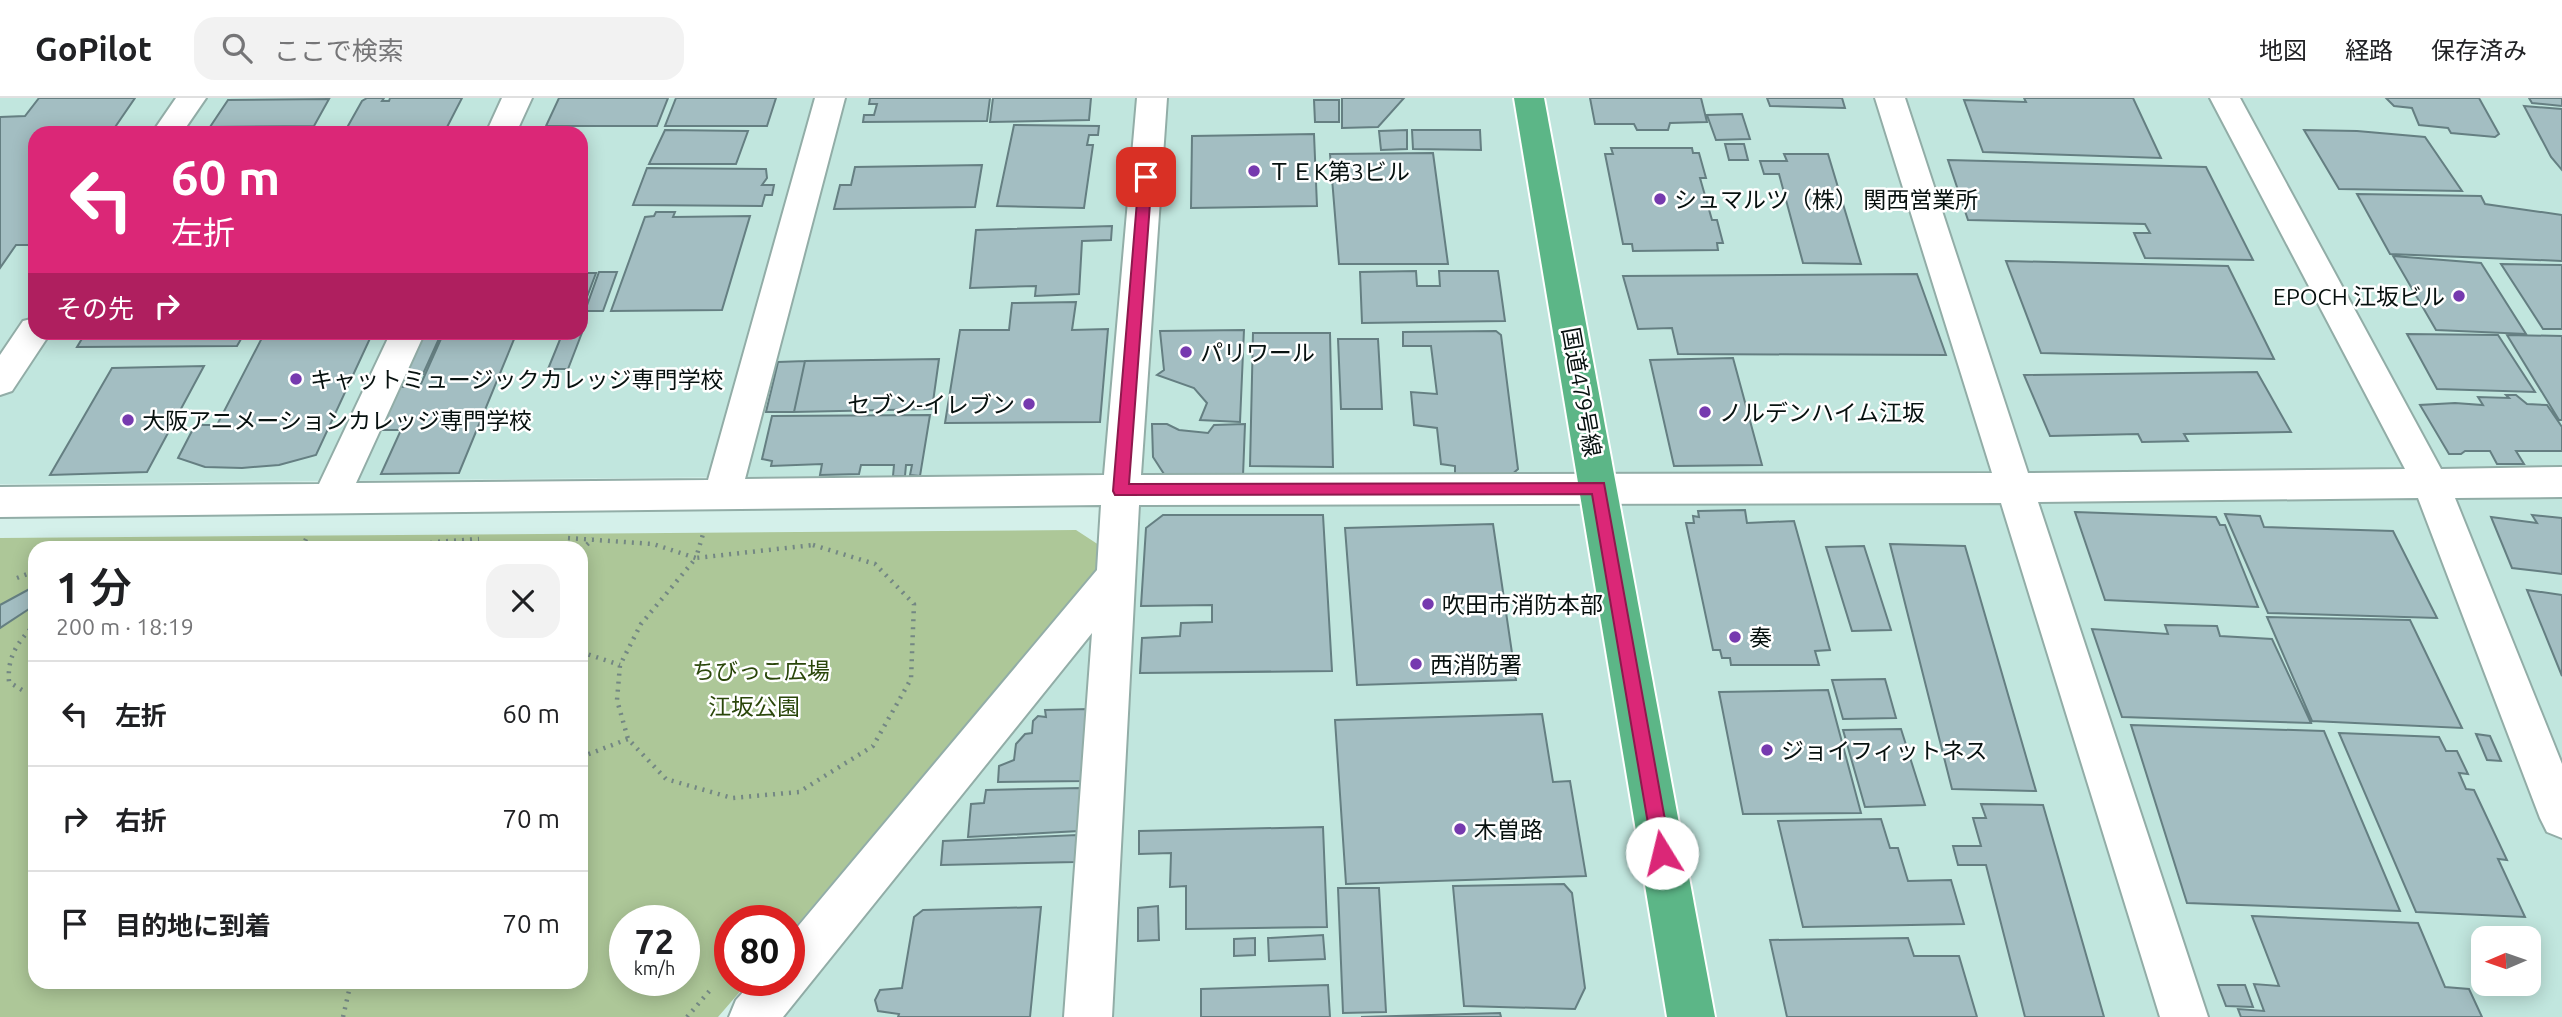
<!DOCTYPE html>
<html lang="ja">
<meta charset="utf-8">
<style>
:root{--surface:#fff;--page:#f2f2f2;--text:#202124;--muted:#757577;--line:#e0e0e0}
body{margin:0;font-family:Ubuntu,"Noto Sans JP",sans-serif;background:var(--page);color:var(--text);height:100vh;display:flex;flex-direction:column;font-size:26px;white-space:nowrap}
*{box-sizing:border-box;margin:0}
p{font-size:23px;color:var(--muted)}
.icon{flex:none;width:38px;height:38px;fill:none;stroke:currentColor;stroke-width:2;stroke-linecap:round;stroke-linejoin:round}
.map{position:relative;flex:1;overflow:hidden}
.details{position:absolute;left:28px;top:443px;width:560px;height:448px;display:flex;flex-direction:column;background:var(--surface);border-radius:21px;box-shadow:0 4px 18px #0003}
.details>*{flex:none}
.top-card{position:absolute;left:28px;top:28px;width:560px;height:214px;border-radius:21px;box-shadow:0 4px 18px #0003;background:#db2777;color:#fff;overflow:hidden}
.needle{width:46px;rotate:268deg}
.controls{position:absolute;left:2471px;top:828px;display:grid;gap:14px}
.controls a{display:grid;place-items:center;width:70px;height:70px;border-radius:14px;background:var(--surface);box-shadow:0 4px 18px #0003;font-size:35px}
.speed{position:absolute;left:609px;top:807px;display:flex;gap:14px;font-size:35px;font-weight:700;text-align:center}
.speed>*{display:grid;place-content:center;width:91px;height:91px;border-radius:50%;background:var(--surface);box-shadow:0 4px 18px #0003;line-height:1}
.speed small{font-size:18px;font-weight:400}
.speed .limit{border:10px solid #d22;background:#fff;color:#111}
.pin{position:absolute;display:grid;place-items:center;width:60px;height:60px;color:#fff;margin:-30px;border-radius:14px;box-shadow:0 4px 10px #0006}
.me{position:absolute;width:77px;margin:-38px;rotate:351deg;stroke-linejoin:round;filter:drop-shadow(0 0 5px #0008)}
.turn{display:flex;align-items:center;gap:24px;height:147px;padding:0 28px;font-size:32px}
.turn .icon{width:91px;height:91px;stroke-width:2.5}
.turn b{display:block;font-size:49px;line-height:60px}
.then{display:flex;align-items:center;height:66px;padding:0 28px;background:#0003;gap:14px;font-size:26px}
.round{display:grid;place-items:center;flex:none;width:74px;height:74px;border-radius:21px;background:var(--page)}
.summary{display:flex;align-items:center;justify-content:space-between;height:119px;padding:0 28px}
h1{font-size:42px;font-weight:600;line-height:52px}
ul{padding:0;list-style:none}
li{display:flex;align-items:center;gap:21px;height:105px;padding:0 28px;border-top:2px solid var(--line)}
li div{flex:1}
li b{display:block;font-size:26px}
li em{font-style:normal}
header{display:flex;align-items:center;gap:42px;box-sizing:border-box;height:98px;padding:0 35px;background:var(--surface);border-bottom:2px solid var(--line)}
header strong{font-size:33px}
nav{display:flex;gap:38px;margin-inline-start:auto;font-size:24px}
.search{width:490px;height:63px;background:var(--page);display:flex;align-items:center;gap:18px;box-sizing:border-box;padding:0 24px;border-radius:21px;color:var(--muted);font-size:26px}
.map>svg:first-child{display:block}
</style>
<header>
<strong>GoPilot</strong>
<div class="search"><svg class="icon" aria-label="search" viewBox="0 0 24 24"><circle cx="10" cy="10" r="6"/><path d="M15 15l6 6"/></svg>ここで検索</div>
<nav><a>地図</a><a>経路</a><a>保存済み</a></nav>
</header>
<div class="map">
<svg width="2562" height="919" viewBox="0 0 2562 919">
<rect width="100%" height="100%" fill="#d4f0ea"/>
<path fill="#c1e6de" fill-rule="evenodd" d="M0 0H2562V919H784L1137 480 1143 375 0 386ZM35 35H581V234H35ZM2483 840H2529V886H2483Z"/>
<path fill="#adc798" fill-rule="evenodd" d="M1076 432 1099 447 1096 475 789 836V822H730V882H750L718 919H0V440ZM35 450H581V884H35ZM625 822H684V882H625Z"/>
<path fill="#a3bec2" stroke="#657f82" stroke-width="2" d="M39 0H135L111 35H35V143L32 147H16L0 170V19L25 18Z
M367 0H384L382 3H389L390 0H462L444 35H344L362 3Z
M559 0H668L657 28H546Z
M676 0H776L767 28H665Z
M870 0H990L987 23 863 24 864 17H874L877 6H869Z
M993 0H1091L1089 22 990 24Z
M1342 0H1404L1378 29 1342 30Z
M1590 0H1701L1707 24 1670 25 1668 32H1637L1634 26H1595Z
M1767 0H1842L1845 10 1770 8Z
M2024 0H2133L2161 60 1983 54 1964 2 2026 4Z
M2479 0 2499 36 2495 39 2451 35 2448 30 2419 27 2412 10 2394 8 2386 0Z
M2529 0H2562V8L2532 5Z
M329 1 314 28 210 29 228 2Z
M1314 2H1339V24H1315Z
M2524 8 2562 11V72L2551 59Z
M1742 16 1750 41 1716 42 1707 17Z
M1014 27 1099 28 1098 37H1089L1087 47H1093L1084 110 997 108Z
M330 30 327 35H231L234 32Z
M665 32 748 33 736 66H649Z
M1407 32V51L1381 52 1379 33Z
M1412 32H1480L1481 52 1413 51Z
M2304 32 2357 33 2425 39 2462 93 2339 91Z
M1314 36 1317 108 1191 110 1192 38Z
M1725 46H1744L1748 62H1729Z
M1611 50H1692L1693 55H1699L1706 80H1700L1712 122H1717L1723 145H1717L1718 152 1633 153 1632 146H1623L1605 56H1613Z
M1433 55 1448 166H1339L1330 56Z
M1784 56H1828L1861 166 1803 165 1779 76H1764L1760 63H1787Z
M1948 62 2206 69 2253 162 2145 160 2134 135H2150L2145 126 1968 122Z
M982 67 975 109 834 111 840 87H851L855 69Z
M647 70 766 71 767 80 762 87H774L772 97H765L762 108 633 107Z
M2357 96 2481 98 2485 106 2562 117V163L2390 156Z
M656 114H675L673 119 750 118 722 212 611 213 645 119 654 118Z
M1112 128 1111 142 1082 143 1079 196 1035 198 1036 188 970 190 976 132Z
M2393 158 2481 165 2526 236 2436 232Z
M2006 163 2228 168 2274 261 2041 255Z
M2501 166 2562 167V231H2543Z
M1416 173 1417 188H1440L1439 173H1498L1505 223 1362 225 1360 174Z
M599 174H617L603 213H585Z
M581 175H596L581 215Z
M1917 176 1946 257 1678 256 1672 230 1638 231 1623 178Z
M1076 204 1072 232 1108 231 1100 324 945 325 960 232H1009L1012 205Z
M581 232H583L568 271H548L563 234H581Z
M1244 232 1240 324 1200 322 1207 305 1194 290 1157 277 1164 272 1160 233Z
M1496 233 1501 237 1518 371 1508 380 1455 378V368L1441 366 1437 330 1414 327 1411 294 1437 296 1431 248H1403V234Z
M86 234H245L237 248 77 249Z
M265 234H373L316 357 279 367 242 370 205 369 178 360 195 327H217Z
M424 234H442L423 276H405Z
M444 234H517L459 375 381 376 401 332H379L400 289 420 288Z
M1253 235H1330L1333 369 1250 368Z
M2407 236 2498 237 2535 294 2437 291Z
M2507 237 2562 238V322H2559Z
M1338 241H1378L1382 311H1341Z
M1733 260 1762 367 1674 368 1650 262Z
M939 261 932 311 794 314 805 263Z
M805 263 794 314H766L778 264Z
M204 268 147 374 50 377 112 270Z
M2257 274 2291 334 2184 336 2188 343 2142 344 2138 336 2050 338 2024 277Z
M2506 297H2516L2527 306 2547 307 2562 329V353H2516L2524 366H2497L2490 353H2465L2461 356H2449L2420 307 2455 305 2483 307 2478 299 2509 300Z
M930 317 920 378 910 377 912 367H906L905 378H893L894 367H861L859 376 820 377 822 366 771 368 772 363 762 361 772 318Z
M1152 326H1167L1179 332 1208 335 1214 327 1245 326 1243 378 1164 376 1153 359Z
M1745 412 1747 425 1794 423 1830 552 1815 553 1819 567H1731L1730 560H1722L1720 552H1713L1686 425H1694L1693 418 1699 419 1698 413Z
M2075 414 2216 419 2220 427H2225L2258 509 2105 502Z
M2225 416 2260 418 2264 429 2393 433 2437 520 2268 515Z
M1163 417H1323L1332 573 1140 575 1142 540 1180 538 1181 525 1212 524V507L1141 508 1146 430Z
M2532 417 2562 420V476L2512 470 2491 419 2537 425Z
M1493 426 1516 582 1357 587 1345 430Z
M1890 446 1965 448 2036 693 1952 691Z
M1864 448 1891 532 1852 533 1826 449Z
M35 488V507L0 530V507Z
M2527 492 2562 497V578Z
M2267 519 2410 522 2462 630 2312 623Z
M2165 527 2217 528 2220 538 2272 541 2311 625 2122 619 2092 531 2168 536Z
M1885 581 1896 620 1843 621 1832 582Z
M1828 592 1861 715 1743 716 1719 594Z
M1090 611 1086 683 998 684 999 668 1014 662 1016 646 1025 636 1032 635 1033 623 1038 618 1046 619 1045 612Z
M1542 616 1553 684 1570 683 1586 778 1346 786 1335 622Z
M2131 627 2324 633 2400 813 2187 805Z
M1901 631 1925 707 1865 709 1843 632Z
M2339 635 2439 639 2446 653H2457L2468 676 2459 675 2466 691 2474 692 2507 762 2498 761 2525 819 2416 814Z
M2476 636 2490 638 2501 663 2487 662Z
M1081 690 1079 733 968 739 971 706 984 705 986 692Z
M1981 706 2043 707 2104 919H2025L1986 767H1958L1953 748H1981L1973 720H1986Z
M1881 721 1890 750H1898L1908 783 1951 782 1964 826 1803 829 1778 723Z
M1323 729 1327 829 1186 831V788L1170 789 1171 755 1139 756V733Z
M1077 737 1075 764 941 767 943 743Z
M1564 786 1572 795 1585 890 1575 911 1464 908 1453 788Z
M1338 790H1379L1386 914 1343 915Z
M1158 808 1159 842 1138 843V810Z
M1041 809 1030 919H898L899 916 878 913 875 902 880 892 902 890 914 819 923 812Z
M2252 818 2418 825 2445 889 2469 891 2482 919H2241L2238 911 2264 913 2254 886 2279 888Z
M1323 837 1325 861 1269 863 1268 840Z
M1255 840V857L1234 858V841Z
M1908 840 1914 858H1959L1977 919H1787L1770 842Z
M1328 887 1330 919H1201V891Z
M2218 887H2245L2253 909 2226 908Z
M1500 915 1501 919H1361Z"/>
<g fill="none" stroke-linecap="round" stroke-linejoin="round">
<g stroke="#92ada7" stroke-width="4">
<path id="minor" d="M502 0H532L516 35H486Z
M815 0H845L745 381 1104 377 1137 0H1167L1141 377 1992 375 1875 0H1905L2028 375 2405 371 2210 0H2240L2441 371 2562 369V399L2455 400 2562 666V740L2547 734 2540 720 2418 400 2038 404 2208 919H2160L2001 405 1139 407 1112 919H1064L1092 535 783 919H729L736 902 754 882H789V839L1097 472 1101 407 0 419V389L319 386 391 234H425L356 385 708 382Z"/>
</g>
<g stroke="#92ada7" stroke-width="4">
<path id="tertiary" d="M176 0H206L182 35H152Z
M35 220V234H51L12 293 0 297V257L23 223Z"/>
</g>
<g stroke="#fff" stroke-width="4">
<path id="trunk" d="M1514 0H1544L1715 919H1667Z"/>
</g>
<path stroke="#738783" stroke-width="4.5" stroke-dasharray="2 6" stroke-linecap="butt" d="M568 440 653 446 696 460 703 436
M813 447 875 466 914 506 911 581 873 648 799 694 732 700 666 681 628 641 617 602 620 567 641 526 696 460Z
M302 450 306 441
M415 450 434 444 479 441
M581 452 593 441
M17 480 35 473
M581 554 620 567
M22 592 9 584C7 558 18 544 35 526
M581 659 628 641
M343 919 351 884
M687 919 712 890"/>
<use href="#minor" fill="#fff" fill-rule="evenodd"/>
<use href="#tertiary" fill="#fff" fill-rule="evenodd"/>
<use href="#trunk" fill="#5cb687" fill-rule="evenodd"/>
</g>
<path fill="#db2777" stroke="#8e194d" stroke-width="2" d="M1146 74 1152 79 1129 386 1604 385 1671 755 1669 761 1662 763 1656 761 1653 755 1592 396 1115 397 1113 393 1139 79Z"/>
<g fill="#763aaf" stroke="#fff" stroke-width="2.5">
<circle cx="1254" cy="73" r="7"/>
<circle cx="1660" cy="101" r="7"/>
<circle cx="2459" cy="198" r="7"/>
<circle cx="1186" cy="254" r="7"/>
<circle cx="296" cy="281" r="7"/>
<circle cx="1029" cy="306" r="7"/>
<circle cx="1705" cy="314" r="7"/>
<circle cx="128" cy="322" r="7"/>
<circle cx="1428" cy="506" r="7"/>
<circle cx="1735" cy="539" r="7"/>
<circle cx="1416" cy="566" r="7"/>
<circle cx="1767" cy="652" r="7"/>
<circle cx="1460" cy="731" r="7"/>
</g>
<g text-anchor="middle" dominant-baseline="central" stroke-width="5" stroke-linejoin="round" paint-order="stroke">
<g font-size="23" fill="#07110f" stroke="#fff" text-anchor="start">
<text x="1268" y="73">ＴＥK第3ビル</text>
<text x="1674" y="101">シュマルツ（株） 関西営業所</text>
<text x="2445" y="198" text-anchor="end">EPOCH 江坂ビル</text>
<text x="1200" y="254">パリワール</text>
<text x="310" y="281">キャットミュージックカレッジ専門学校</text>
<text x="1015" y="306" text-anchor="end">セブン-イレブン</text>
<text x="1719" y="314">ノルデンハイム江坂</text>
<text x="142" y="322">大阪アニメーションカレッジ専門学校</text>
<text x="1442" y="506">吹田市消防本部</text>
<text x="1749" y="539">奏</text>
<text x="1430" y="566">西消防署</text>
<text x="1781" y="652">ジョイフィットネス</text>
<text x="1474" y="731">木曽路</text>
</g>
<g font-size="23" fill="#07110f" stroke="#fff">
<text transform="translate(1582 294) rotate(80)">国道479号線</text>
</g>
<g font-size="23" fill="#2a460a" stroke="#fff">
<text x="761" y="572">ちびっこ広場</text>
<text x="754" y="608">江坂公園</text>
</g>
</g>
</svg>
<div class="controls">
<a><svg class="needle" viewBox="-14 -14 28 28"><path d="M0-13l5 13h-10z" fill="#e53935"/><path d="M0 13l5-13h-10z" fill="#757577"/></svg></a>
</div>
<div class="speed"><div>72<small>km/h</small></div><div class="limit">80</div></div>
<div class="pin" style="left:1146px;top:79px;background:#d93025"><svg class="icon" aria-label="arrive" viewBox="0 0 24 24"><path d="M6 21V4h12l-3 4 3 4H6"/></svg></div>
<svg class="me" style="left:1662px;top:755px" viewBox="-20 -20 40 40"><circle r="19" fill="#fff"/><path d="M0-13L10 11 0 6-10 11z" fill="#db2777"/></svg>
<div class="top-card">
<div class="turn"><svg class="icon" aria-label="left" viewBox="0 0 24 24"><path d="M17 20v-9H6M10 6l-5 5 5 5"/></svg><div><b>60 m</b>左折</div></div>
<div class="then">その先<svg class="icon" aria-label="right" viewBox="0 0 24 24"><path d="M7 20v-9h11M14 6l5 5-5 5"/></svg></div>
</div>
<section class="details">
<div class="summary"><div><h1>1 分</h1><p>200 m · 18:19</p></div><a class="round"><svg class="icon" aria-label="close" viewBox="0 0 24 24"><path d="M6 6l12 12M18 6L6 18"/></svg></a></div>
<ul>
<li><svg class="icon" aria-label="left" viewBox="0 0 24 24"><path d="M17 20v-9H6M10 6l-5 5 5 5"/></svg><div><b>左折</b></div><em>60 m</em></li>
<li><svg class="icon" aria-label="right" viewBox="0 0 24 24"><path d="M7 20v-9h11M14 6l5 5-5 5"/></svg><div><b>右折</b></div><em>70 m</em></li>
<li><svg class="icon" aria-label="arrive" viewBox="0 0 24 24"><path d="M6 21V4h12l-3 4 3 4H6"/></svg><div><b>目的地に到着</b></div><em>70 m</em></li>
</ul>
</section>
</div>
